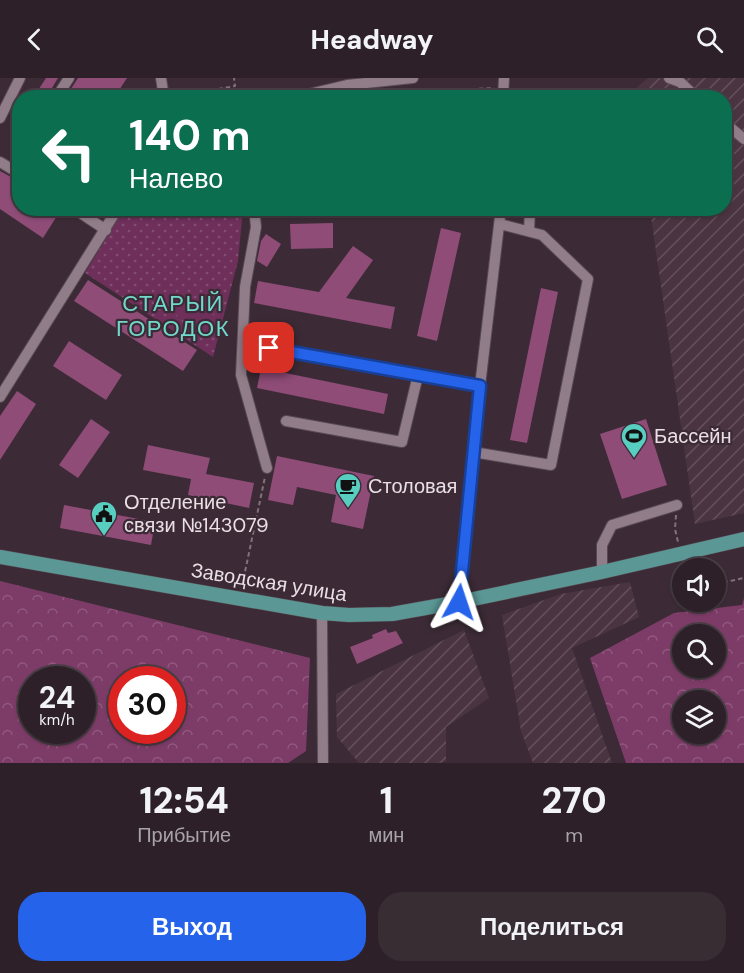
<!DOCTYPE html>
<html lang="ru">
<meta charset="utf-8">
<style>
:root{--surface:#2d2028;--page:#392d34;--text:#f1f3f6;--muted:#a7a3a8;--line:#483e45;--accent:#2563eb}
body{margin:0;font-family:"DM Sans",sans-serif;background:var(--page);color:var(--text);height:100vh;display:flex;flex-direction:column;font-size:22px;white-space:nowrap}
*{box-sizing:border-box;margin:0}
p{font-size:20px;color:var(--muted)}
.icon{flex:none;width:33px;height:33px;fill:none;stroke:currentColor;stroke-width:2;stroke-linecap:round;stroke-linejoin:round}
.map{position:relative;height:685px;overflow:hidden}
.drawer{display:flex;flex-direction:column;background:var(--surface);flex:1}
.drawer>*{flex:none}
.banner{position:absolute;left:12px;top:12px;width:720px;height:126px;border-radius:24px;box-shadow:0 2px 4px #0004,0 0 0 2px var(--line);background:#0b6e4f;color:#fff;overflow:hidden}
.buttons{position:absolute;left:672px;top:480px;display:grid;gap:12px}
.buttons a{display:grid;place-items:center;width:54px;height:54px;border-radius:50%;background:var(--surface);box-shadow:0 2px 4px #0004,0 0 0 2px var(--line);font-size:30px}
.speed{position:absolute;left:18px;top:588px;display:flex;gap:12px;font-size:30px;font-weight:700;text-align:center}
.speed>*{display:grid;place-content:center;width:78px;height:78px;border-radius:50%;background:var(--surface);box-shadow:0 2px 4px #0004,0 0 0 2px var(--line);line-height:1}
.speed small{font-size:15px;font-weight:400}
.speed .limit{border:9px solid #d22;background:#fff;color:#111}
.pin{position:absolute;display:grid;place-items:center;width:51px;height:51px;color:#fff;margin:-26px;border-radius:12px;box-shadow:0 3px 9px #0006}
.me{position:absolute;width:66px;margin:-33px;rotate:5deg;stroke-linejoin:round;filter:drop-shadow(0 0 4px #0008)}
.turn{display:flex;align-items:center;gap:21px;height:126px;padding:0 18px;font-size:27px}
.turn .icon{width:78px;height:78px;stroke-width:2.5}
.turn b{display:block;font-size:42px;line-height:51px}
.eta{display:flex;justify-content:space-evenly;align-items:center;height:102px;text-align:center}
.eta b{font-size:36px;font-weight:800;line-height:42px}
.action{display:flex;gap:12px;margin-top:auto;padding:12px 18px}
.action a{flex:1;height:69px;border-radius:24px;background:var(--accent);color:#fff;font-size:24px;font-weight:800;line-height:69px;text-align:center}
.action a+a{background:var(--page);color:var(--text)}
header{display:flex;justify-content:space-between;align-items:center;height:78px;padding:0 18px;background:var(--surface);font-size:27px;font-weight:800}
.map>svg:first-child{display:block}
</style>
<header><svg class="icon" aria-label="back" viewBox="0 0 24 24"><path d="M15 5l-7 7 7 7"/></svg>Headway<svg class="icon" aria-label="search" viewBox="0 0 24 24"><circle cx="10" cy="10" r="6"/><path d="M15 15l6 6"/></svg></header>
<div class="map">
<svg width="744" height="685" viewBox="0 0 744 685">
<defs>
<pattern id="industrial-furrows" width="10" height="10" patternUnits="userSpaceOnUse" patternTransform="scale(1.5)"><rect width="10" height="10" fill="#4a3441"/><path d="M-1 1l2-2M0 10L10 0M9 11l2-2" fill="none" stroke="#64515c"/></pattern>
<pattern id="green-dots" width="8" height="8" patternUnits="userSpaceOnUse" patternTransform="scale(1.5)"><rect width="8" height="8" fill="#6e2f5a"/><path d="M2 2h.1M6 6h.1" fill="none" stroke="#834d72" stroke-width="1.8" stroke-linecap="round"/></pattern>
<pattern id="forest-crowns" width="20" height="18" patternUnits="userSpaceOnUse" patternTransform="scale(1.5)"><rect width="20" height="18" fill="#7d3c67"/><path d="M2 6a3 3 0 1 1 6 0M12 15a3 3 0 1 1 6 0" fill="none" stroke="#90587d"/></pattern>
</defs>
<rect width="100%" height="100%" fill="#3c2b36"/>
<path fill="url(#industrial-furrows)" d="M648 0H744V435L695 446 650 131 724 130V20L635 19 634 12Z
M630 504 639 539 572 570 612 685H533L521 653 502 537 561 516Z
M464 552 489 620 446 649V683L440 685H359L337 659 336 616Z"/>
<path fill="url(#green-dots)" d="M124 131H243L238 183 213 279 85 195Z"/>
<path fill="url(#forest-crowns)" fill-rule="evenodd" d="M0 503 310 580 306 673 288 685H0ZM32 602H82V652H32ZM122 602H172V652H122Z
M744 520V685H626L590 580 674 535 742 527ZM682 556H716V590H682ZM682 622H716V656H682Z"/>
<path fill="#6e2f5a" d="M184 216 216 239 204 257 171 233Z"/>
<path fill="#8e4c77" d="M46 0H58L46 20H33Z
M78 0H127L114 20H65Z
M0 93 20 104V130H62L43 160 0 131Z
M333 145V170L291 171 290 146Z
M441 150 461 155 437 263 417 258Z
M266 156 281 166 267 189 257 183 261 163Z
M353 168 373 182 346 220 395 229 391 251 254 225 258 203 319 214Z
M88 202 197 272 183 293 74 223Z
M541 210 558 214 527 365 510 362Z
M69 263 122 297 106 322 53 288Z
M261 290 388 316 384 336 257 310Z
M17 313 36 326 0 382V338Z
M91 341 110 354 78 400 59 387Z
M646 341 667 407 622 421 600 356Z
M148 367 210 380 206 396 254 405 249 430 188 417 191 401 143 392Z
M277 378 374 398 363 451 331 444 336 417 297 409 293 427 268 422Z
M64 427 155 444 151 467 60 450Z
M386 551 388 555 396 553 403 565 357 586 350 569 373 560 372 557Z"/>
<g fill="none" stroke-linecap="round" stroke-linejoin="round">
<g stroke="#574951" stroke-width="12">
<path id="minor" d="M161 0 164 20
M669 0 680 4 697 20
M56 20 69 0
M292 20 347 7 413 0
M503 20 504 0
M0 40 20 0
M724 44 744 61
M0 84 20 96
M73 130 106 152
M254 130 256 149 245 209 241 297 267 390
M529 153 530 130
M269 270 480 308
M0 319 118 130
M286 343 402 364 418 297
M473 374 551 387 588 201 542 157 500 146
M602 494V467L612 447 677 427
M459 524 480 308 501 130
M322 535 323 685"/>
</g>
<g stroke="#574951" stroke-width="15">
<path id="major" d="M0 479 322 535 349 537 392 536 459 524 602 494 744 461"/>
</g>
<path stroke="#81727b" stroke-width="2" stroke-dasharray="4.5 3" stroke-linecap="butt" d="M359 17 494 10
M174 19 235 8 234 0
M676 437 675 451 678 464
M716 506 744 500
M242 508 265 399"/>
<use href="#minor" stroke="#917d89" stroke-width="10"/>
<use href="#major" stroke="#5a9795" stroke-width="14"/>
</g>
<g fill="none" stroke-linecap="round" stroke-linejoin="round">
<g stroke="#184099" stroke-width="15">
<path id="route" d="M269 270 480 308 459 524"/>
</g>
<use href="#route" stroke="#2563eb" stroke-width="10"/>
</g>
<defs>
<g id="stadium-pin" transform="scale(1.35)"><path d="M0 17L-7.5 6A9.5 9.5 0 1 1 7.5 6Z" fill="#58cec0" stroke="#3c2b36"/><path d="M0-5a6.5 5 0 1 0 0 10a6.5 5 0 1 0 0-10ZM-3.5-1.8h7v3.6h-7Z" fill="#111"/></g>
<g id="cafe-pin" transform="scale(1.35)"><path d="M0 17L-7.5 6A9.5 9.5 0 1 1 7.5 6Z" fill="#58cec0" stroke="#3c2b36"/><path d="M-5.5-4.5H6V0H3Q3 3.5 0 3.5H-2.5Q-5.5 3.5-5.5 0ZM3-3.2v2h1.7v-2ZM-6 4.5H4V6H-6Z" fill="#111"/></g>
<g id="civic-pin" transform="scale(1.35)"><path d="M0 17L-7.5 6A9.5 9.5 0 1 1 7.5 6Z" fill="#58cec0" stroke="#3c2b36"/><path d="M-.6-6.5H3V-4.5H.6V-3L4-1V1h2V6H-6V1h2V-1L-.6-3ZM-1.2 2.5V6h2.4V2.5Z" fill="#111"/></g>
</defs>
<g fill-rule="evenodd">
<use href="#stadium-pin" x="634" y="358"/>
<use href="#cafe-pin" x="348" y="408"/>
<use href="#civic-pin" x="104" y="436"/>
</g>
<g text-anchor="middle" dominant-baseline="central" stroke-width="4.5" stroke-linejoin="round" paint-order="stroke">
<g font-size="20" fill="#eadfe5" stroke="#3c2b36" text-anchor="start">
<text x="654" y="358">Бассейн</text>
<text x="368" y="408">Столовая</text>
<text x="124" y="424">Отделение<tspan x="124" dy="23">связи №143079</tspan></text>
</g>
<g font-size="20" fill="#eadfe5" stroke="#3c2b36">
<text transform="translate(269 504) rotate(9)">Заводская улица</text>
</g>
<g font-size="22" letter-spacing="1.5" fill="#70d9cc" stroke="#3c2b36">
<text x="173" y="225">СТАРЫЙ<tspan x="173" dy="25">ГОРОДОК</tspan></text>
</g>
</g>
</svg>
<div class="buttons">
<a><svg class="icon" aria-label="sound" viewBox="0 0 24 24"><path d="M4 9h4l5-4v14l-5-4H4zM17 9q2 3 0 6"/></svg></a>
<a><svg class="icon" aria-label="search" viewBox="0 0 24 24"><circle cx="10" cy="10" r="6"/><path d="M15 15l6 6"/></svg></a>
<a><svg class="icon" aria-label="layers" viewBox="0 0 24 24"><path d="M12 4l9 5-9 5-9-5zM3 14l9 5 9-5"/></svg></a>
</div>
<div class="speed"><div>24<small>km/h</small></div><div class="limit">30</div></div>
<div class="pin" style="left:269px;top:270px;background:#d93025"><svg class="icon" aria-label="arrive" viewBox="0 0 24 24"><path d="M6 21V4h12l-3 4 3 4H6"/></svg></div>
<svg class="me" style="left:459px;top:524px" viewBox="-20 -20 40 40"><path d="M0-17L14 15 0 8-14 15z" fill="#2563eb" stroke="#fff" stroke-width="4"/></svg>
<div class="banner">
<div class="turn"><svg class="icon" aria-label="left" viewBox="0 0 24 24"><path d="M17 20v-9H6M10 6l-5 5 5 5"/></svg><div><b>140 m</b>Налево</div></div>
</div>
</div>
<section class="drawer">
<div class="eta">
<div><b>12:54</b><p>Прибытие</p></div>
<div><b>1</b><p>мин</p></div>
<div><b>270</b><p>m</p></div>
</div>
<div class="action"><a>Выход</a><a>Поделиться</a></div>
</section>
